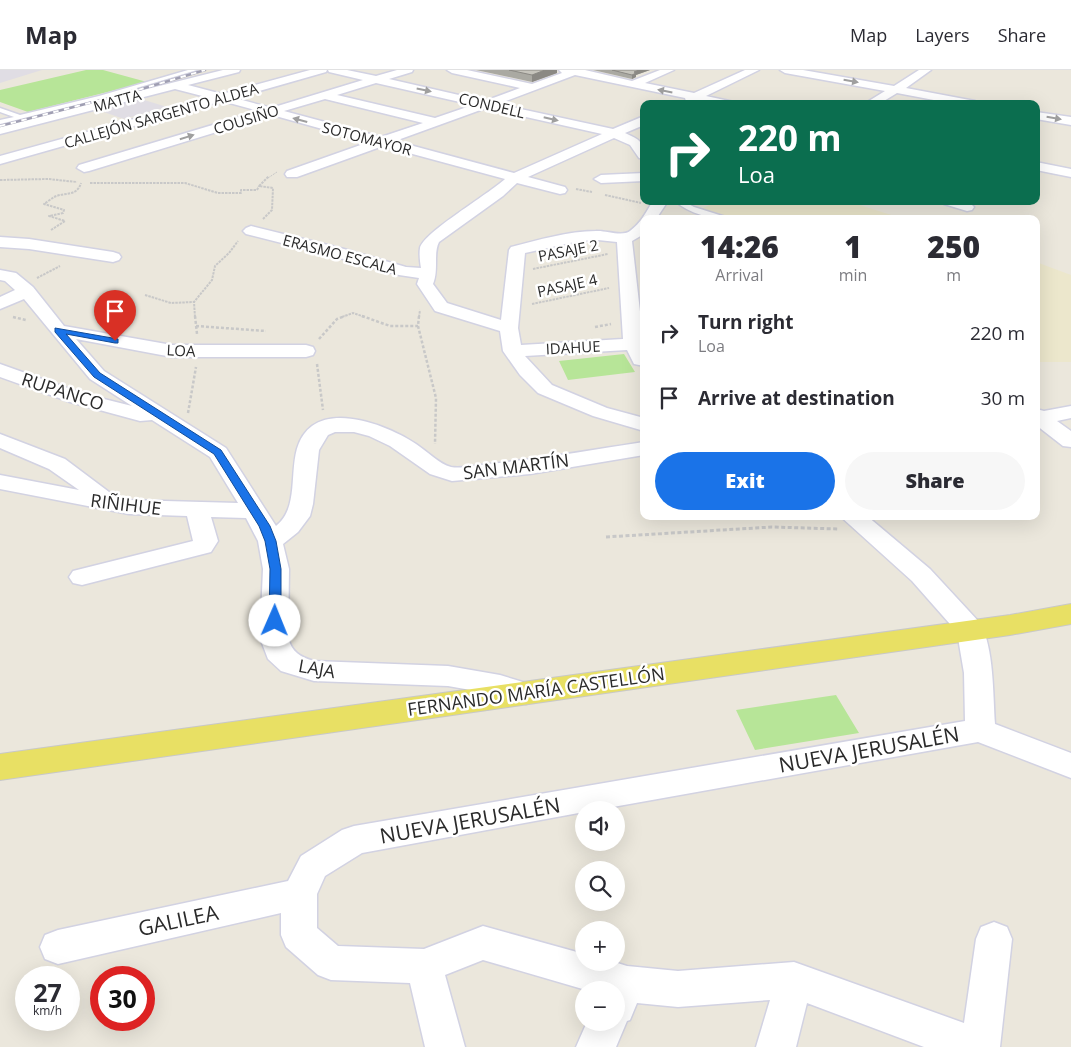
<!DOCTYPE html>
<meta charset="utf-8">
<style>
:root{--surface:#fff;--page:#f7f7f7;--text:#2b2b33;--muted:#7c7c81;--line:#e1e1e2;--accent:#1a73e8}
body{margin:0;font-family:"Open Sans",sans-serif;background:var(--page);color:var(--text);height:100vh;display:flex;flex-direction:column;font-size:19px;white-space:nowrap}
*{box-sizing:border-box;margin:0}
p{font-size:16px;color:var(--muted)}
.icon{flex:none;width:28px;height:28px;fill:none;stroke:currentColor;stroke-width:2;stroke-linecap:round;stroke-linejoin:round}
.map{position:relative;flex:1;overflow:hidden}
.details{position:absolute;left:640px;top:145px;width:400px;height:305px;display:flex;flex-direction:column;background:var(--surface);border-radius:10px;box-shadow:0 5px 20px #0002}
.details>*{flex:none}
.hud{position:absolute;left:640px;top:30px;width:400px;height:105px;border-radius:10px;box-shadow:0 5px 20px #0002;background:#0b6e4f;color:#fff;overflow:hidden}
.buttons{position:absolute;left:575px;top:731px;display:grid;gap:10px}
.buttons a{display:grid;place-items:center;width:50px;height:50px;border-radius:50%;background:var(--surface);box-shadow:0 5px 20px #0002;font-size:25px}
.speed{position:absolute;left:15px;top:896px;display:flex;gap:10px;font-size:25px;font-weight:700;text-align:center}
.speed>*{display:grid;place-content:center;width:65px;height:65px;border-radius:50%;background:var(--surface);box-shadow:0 5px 20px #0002;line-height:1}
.speed small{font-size:12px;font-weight:400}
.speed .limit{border:8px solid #d22;background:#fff;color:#111}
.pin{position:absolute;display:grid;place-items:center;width:42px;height:42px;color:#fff;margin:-51px -21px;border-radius:50% 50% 50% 0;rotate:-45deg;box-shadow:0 0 5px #0007}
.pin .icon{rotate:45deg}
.me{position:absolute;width:55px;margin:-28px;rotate:1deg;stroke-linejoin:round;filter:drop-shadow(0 0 4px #0008)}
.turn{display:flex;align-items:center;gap:18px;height:105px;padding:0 15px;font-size:22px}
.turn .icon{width:65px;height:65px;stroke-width:2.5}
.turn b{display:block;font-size:35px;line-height:42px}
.eta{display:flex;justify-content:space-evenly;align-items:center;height:85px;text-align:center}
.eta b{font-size:30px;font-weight:800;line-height:35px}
.cta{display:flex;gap:10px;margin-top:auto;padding:10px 15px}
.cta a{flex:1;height:58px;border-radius:30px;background:var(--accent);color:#fff;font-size:20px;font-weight:800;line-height:58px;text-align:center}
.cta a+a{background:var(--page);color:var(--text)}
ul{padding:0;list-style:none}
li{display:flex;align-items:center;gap:15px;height:65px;padding:0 15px}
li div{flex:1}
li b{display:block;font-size:19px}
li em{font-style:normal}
header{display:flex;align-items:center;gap:30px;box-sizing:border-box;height:70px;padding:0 25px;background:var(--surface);border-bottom:1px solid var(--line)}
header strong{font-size:24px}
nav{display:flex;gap:28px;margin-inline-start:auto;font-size:18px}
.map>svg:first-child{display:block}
</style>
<header>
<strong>Map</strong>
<nav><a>Map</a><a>Layers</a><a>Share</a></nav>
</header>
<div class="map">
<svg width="1071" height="977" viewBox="0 0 1071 977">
<rect width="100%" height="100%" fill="#ebe7dc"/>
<path fill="#e0dde4" d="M0 0H42L0 13Z
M141 29 167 37 124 49 98 40Z"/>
<path fill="#ece7cc" d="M718 131H847L904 149H713L693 143Z
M1036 192 1071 205V292H1036Z"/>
<path fill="#b7e598" d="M86 0H103L147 12 28 42 0 32V20Z
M624 284 635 302 568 310 559 291Z
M836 625 859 663 755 680 736 640Z"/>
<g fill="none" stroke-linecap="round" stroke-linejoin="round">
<g stroke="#d2d2e2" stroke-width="3">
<path id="service" d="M188 0H197L103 28 0 54V50L14 47 0 42V38L20 45 99 26Z
M675 131H683L694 137 732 149C712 149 689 144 675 131Z
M809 147H822L826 149H805Z"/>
</g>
<g stroke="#d2d2e2" stroke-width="3">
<path id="minor" d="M223 0H240L239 2 188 15 222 24 310 0H327L326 2 235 28 271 38 363 10 329 2 328 0H347L376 6 397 0H413L412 2 389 9 485 31 520 18 452 3 447 0H467L532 14 562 3 559 0H585L632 11 660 0H674L645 13 694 23 745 0H759L706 26 734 32 736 34 686 31 685 28 575 5 498 34 613 59 644 46V55L625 63C640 70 644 71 644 89L639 88 630 75 614 68 528 107 565 117 567 120 565 123 560 124 517 113 503 126 439 172C433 184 439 199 433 214L447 233 501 250 509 180 511 177C539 170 568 161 596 161 605 160 622 167 630 161 641 153 646 142 653 131H668L656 149H644V164L632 171 644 277V296L634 294 627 280 525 286 552 315 607 338 644 348V361L593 346 538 323 520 305 503 281 500 261 435 241 417 214 419 208 399 205 333 186 246 164 243 161 246 158 251 156 344 179 406 197 421 198C420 192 419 184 420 178 424 162 489 124 505 109L383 76 297 107H287L285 104 287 101 369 72 272 45 89 101 84 102 77 98 79 95 259 41 222 31 0 94V86L210 28 175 19 0 64V56ZM376 13 473 35 435 48 337 25ZM325 29 423 53 381 67 284 41ZM486 38 602 64 514 103 395 71ZM598 170 617 172 623 269 521 275 518 258 525 183 579 171Z
M780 0H803L894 16 919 0H931L906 18 975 31 981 34H955L897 23 879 34H864L885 21 785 3Z
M1036 42 1071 47V55L1036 49Z
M1036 92 1071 99V107L1036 100Z
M644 103V111L601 113 594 109 601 105Z
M942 131C952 131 967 128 974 137L972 140 967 141 944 134Z
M0 167 29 169 113 182 119 184 121 187 119 190 113 192 29 179 0 177Z
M0 200 16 203 33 217 64 256 172 275H306L313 277 315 281 313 285 306 287H172L76 269 104 301 226 378 276 456C306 432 280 380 312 356 340 336 392 358 416 374 427 381 439 394 451 397 462 399 478 395 489 394 541 389 592 380 644 372V385L530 404 452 411 430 404 390 376 369 366 354 362H335L328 365 319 380 313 434 310 446 298 462 283 474 289 499 288 568C292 582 300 587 314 591L448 596 500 605 536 616 541 623 536 630 526 634 499 625 448 616 314 611 281 601 268 589 260 568 263 499 258 471 246 448 211 447 218 471 211 482 82 515 73 513 69 507 73 501 193 471 187 446 129 444 0 419V405L79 420 49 399 0 378V364L65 389 117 428 129 430 238 433 210 387 152 350 140 351 70 332 0 307V294L84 324 132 336 90 309 24 229 0 239V227L15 220 5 211 0 210Z
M1071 336V348L1057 351 1071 361V377L1063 376 1036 355V339L1044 341Z
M840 446H867L930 499 980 553C994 577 993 626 995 654L1071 683V708L978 672 596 740H584V742L362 783 325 806 317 824V858L338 876 424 879 483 856 584 884V892H614L627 896 678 901 794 892 964 953 976 869 981 857 994 852 1007 857 1012 869 1000 977H924L807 933 796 977H756L770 930 678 937 637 933 630 950 627 951 616 977H576L587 952H616V920H586L483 890 445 905 465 977H425L410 913 331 910 318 905 286 877 281 865V843L58 894 45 889 40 877 45 865 58 860 288 811 301 786 342 760 354 756 965 651 964 603 957 562 912 511Z"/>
</g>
<g stroke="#c8c8c8" stroke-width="2">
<path id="primary" d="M1071 534V554L1010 565 0 710V684L1010 545Z"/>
</g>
<path stroke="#c8c8c8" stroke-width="1" stroke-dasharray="2 1" stroke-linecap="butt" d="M268 108 277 102"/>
<path stroke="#c8c8c8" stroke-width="2" stroke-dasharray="2.5 1" stroke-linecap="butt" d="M0 110 48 109 77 112
M90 113H185L218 123H241V120H257L259 116
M576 119 592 122
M605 125 641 133
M263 149 272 140 273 118 259 116 269 106
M51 160 65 151 49 146 63 143 64 140 44 134C47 132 51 129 54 127 64 122 77 127 81 113
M533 199 608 184
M37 208 60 196
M145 225 171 233 194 232
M532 234 609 218
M195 247 194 232 212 210 215 196 229 183 238 171
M342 247 353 243 365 247
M419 247 420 240"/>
<path stroke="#c8c8c8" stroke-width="2.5" stroke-dasharray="3 2" stroke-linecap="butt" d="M195 246 197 264
M362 246 390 256H418
M419 246 418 256 436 328 435 374
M13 247 26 250
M196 256 266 261
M595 257 611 254
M319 269 337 249 345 246
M317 294 323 340
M188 343 196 297"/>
<path stroke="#c8c8c8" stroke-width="3" stroke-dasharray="4 2.5" stroke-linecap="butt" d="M606 467 772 457 838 459"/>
<use href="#service" fill="#fff" fill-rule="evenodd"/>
<use href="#minor" fill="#fff" fill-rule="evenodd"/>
<use href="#primary" fill="#e8e064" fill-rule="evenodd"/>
<g stroke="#a09fb3" stroke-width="2.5">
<path id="rail" d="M0 56 128 23 205 0"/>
</g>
<use href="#rail" stroke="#fff" stroke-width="2" stroke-dasharray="5.5" stroke-linecap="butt"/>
</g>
<path fill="#aaa9a2" d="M476 0H557V3L532 12Z
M593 0H650L636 5V7L632 9Z"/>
<path fill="#8b8984" d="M545 0H557V3L532 12V5Z
M639 0H650L636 5V7L632 9V5L634 2Z"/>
<path fill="#c6c4bc" stroke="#8b8984" d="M509 0H545L532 5Z
M612 0H639L634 2 636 3 632 5Z"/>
<defs><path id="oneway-solid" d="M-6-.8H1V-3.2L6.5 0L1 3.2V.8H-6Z" transform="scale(1.25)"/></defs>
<g fill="#9f9f9f">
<use href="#oneway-solid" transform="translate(851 11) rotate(10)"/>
<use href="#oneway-solid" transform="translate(424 20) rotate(12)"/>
<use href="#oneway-solid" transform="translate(665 21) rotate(-169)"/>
<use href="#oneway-solid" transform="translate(1054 48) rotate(10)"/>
<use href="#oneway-solid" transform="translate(551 49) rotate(13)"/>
<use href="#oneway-solid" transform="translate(300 50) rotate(-165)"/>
<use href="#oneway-solid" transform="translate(187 67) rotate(-17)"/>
</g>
<path fill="#1a73e8" stroke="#114b97" d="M55 258 118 269V273H115L66 264 100 303 221 380 270 456 276 471 281 499V551L279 554 275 555 269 551 270 499 265 471 259 456 214 384 94 307 55 262Z"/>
<g text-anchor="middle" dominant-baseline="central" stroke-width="5" stroke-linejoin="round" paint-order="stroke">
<g font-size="15" fill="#2a2a2a" stroke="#fff">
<text transform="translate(117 30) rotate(-15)">MATTA</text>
<text transform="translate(492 35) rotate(13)">CONDELL</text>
<text transform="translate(161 45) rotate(-16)">CALLEJÓN SARGENTO ALDEA</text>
<text transform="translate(246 49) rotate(-17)">COUSIÑO</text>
<text transform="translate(367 68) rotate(15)">SOTOMAYOR</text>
<text transform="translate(568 180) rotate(-11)">PASAJE 2</text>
<text transform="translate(340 184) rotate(15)">ERASMO ESCALA</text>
<text transform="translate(567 215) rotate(-12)">PASAJE 4</text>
<text transform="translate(573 277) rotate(-3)">IDAHUE</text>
<text transform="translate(181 280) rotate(3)">LOA</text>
</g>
<g font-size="18" fill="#2a2a2a" stroke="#fff">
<text transform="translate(63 321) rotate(18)">RUPANCO</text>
<text transform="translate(516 396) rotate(-7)">SAN MARTÍN</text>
<text transform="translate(126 434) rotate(7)">RIÑIHUE</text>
<text transform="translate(317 598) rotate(10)">LAJA</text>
<text transform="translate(536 621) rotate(-8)">FERNANDO MARÍA CASTELLÓN</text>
</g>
<g font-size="21" fill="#2a2a2a" stroke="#fff">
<text transform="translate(869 679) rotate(-10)">NUEVA JERUSALÉN</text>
<text transform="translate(470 750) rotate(-10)">NUEVA JERUSALÉN</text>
<text transform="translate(178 850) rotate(-12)">GALILEA</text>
</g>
</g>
</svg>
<div class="buttons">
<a><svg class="icon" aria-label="sound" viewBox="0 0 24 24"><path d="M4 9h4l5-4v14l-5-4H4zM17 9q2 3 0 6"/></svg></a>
<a><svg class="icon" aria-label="search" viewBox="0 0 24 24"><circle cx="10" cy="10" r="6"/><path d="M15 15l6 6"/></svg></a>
<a>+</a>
<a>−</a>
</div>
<div class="speed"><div>27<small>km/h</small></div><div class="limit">30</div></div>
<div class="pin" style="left:115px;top:271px;background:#d93025"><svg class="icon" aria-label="arrive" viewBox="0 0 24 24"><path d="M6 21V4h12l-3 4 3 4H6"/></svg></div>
<svg class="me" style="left:275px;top:551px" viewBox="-20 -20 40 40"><circle r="19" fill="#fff"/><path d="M0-13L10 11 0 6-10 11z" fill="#1a73e8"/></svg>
<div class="hud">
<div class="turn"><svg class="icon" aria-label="right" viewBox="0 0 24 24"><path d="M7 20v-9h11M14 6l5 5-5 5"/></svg><div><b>220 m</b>Loa</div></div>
</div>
<section class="details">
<div class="eta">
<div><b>14:26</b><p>Arrival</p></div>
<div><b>1</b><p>min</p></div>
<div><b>250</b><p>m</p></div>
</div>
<ul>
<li><svg class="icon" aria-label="right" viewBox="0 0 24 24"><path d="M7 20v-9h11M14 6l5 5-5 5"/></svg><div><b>Turn right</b><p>Loa</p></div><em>220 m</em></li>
<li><svg class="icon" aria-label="arrive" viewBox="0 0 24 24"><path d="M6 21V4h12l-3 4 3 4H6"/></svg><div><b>Arrive at destination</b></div><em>30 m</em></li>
</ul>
<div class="cta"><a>Exit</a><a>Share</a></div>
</section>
</div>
